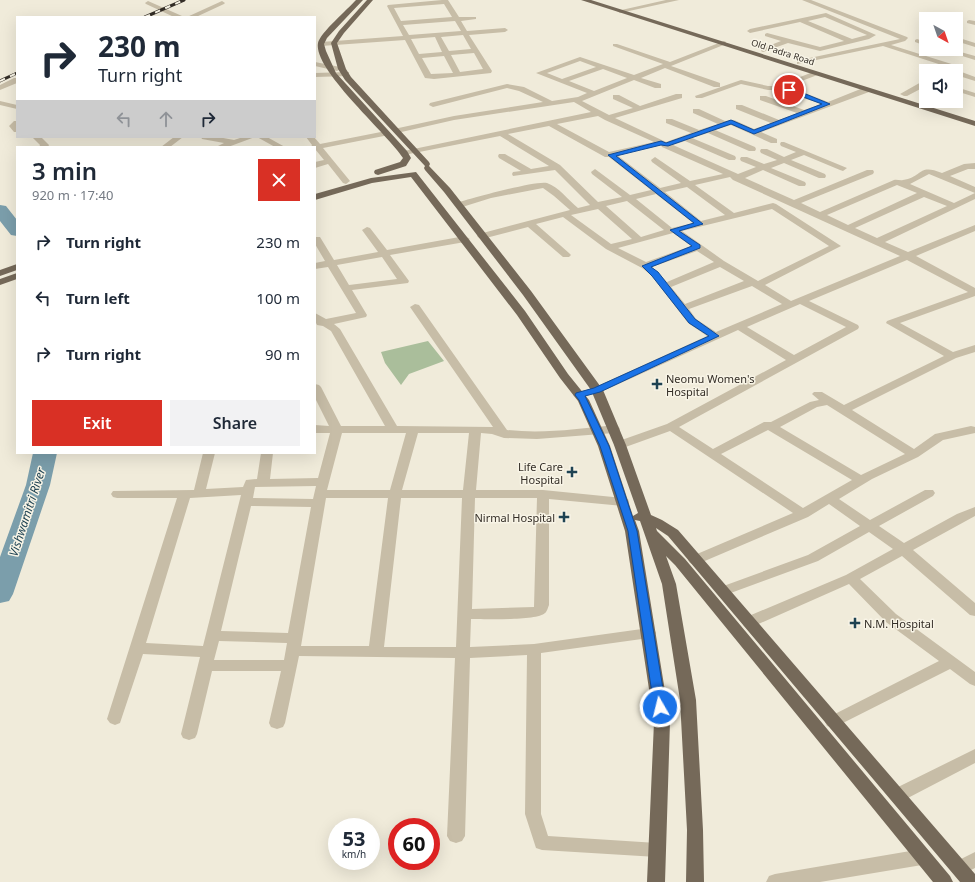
<!DOCTYPE html>
<meta charset="utf-8">
<style>
:root{--surface:#fff;--page:#f2f2f3;--text:#1f2937;--muted:#747a83;--accent:#d93025}
body{margin:0;font-family:"Noto Sans",sans-serif;background:var(--page);color:var(--text);height:100vh;display:flex;flex-direction:column;font-size:15px;white-space:nowrap}
*{box-sizing:border-box;margin:0}
p{font-size:13px;color:var(--muted)}
.icon{flex:none;width:22px;height:22px;fill:none;stroke:currentColor;stroke-width:2;stroke-linecap:round;stroke-linejoin:round}
.map{position:relative;flex:1;overflow:hidden}
.details{position:absolute;left:16px;top:146px;width:300px;height:308px;display:flex;flex-direction:column;background:var(--surface);border-radius:0px;box-shadow:0 4px 16px #0002}
.details>*{flex:none}
.banner{position:absolute;left:16px;top:16px;width:300px;height:122px;border-radius:0px;box-shadow:0 4px 16px #0002;background:#fff;color:var(--text);overflow:hidden}
.needle{width:26px;rotate:140deg}
.tools{position:absolute;left:919px;top:12px;display:grid;gap:8px}
.tools a{display:grid;place-items:center;width:44px;height:44px;border-radius:0px;background:var(--surface);box-shadow:0 4px 16px #0002;font-size:20px}
.speed{position:absolute;left:328px;top:818px;display:flex;gap:8px;font-size:20px;font-weight:700;text-align:center}
.speed>*{display:grid;place-content:center;width:52px;height:52px;border-radius:50%;background:var(--surface);box-shadow:0 4px 16px #0002;line-height:1}
.speed small{font-size:10px;font-weight:400}
.speed .limit{border:6px solid #d22;background:#fff;color:#111}
.pin{position:absolute;display:grid;place-items:center;width:34px;height:34px;color:#fff;margin:-17px;border:2px solid #fff;border-radius:50%;box-shadow:0 1px 4px #0007}
.me{position:absolute;width:44px;margin:-22px;rotate:352deg;stroke-linejoin:round;filter:drop-shadow(0 0 3px #0008)}
.turn{display:flex;align-items:center;gap:14px;height:84px;padding:0 16px;font-size:18px}
.turn .icon{width:52px;height:52px;stroke-width:2.5}
.turn b{display:block;font-size:28px;line-height:34px}
.lanes{display:flex;align-items:center;height:38px;padding:0 16px;background:#0003;justify-content:center;gap:20px;direction:ltr}
.lanes .off{opacity:.35}
.round{display:grid;place-items:center;flex:none;width:42px;height:42px;border-radius:0px;background:var(--page)}
.head{display:flex;align-items:center;justify-content:space-between;height:68px;padding:0 16px}
h1{font-size:24px;font-weight:600;line-height:30px}
.button{display:flex;gap:8px;margin-top:auto;padding:8px 16px}
.button a{flex:1;height:46px;border-radius:0px;background:var(--accent);color:#fff;font-size:16px;font-weight:600;line-height:46px;text-align:center}
.button a+a{background:var(--page);color:var(--text)}
ul{padding:0;list-style:none}
li{display:flex;align-items:center;gap:12px;height:56px;padding:0 16px}
li div{flex:1}
li b{display:block;font-size:15px}
li em{font-style:normal}
.map>svg:first-child{display:block}
</style>
<div class="map">
<svg width="975" height="882" viewBox="0 0 975 882">
<rect width="100%" height="100%" fill="#f0ebda"/>
<path fill="#aabe9b" d="M428 341 444 361 409 374 401 385 385 363 381 352Z"/>
<g fill="none" stroke-linecap="round" stroke-linejoin="round">
<path fill="#7b9eab" fill-rule="evenodd" d="M0 205 6 206 17 220V236L11 235 0 221Z
M33 453H57L50 485 13 594 9 601 0 603V557L26 485Z"/>
<path fill="#c7bda7" fill-rule="evenodd" d="M442 0H448L459 17H476V19L461 21 467 31 505 28 508 30 505 32 469 35 492 71 491 73 434 79 425 78 405 40 321 46 318 44 321 42 403 36 387 6 388 5ZM444 4 452 17 401 21 394 8ZM455 21 461 31 409 35 403 25ZM463 35 471 49 449 51 441 37ZM435 37 442 52 419 54 411 39ZM474 53 483 69 460 72 451 55ZM444 56 453 73 431 74 422 58Z
M666 0H679L620 13 617 11Z
M802 0H811L907 37 908 38 905 41 891 45 961 67 960 69H954L883 46 797 64V60H800L900 39Z
M148 1 182 16 183 17H174L146 4 145 3Z
M222 1 225 3 224 4 196 17H187Z
M826 13 876 35 869 39 820 51 788 43 763 52 761 51V49L781 41 765 36V34L767 33 820 47 844 41 800 22 750 33 747 31 750 29ZM825 17 867 35 852 39 808 21Z
M969 20 975 21V25L967 23V21Z
M956 37 975 43V47L956 41Z
M917 39 926 42V46L915 42V40Z
M724 41 726 42V44L671 66 720 83V87H714L665 68 641 78 661 84V88H655L634 80 582 101 609 115 633 108 613 99V95H619L640 106 676 94H682V98L615 118 666 142 691 133 666 123V119H672L699 130 718 124 693 113V109H699L725 121 734 120 754 129 771 123 736 109V105H742L779 120 797 113 760 100V96H766L804 110 821 104 786 92V88H792L828 102 863 88H869V92L761 132 777 139V143H771L731 125 715 130 755 147 756 149 755 151H749L708 133 692 138 735 156 736 158 735 160H729L685 141 673 145 738 174 756 167 741 161 740 159 741 157H747L764 164 777 160 761 153 760 151 761 149H767L784 157 796 152 781 146 780 144 781 142H784L847 168 843 171 840 170 804 155 791 160 825 174 826 176 825 178H819L784 163 771 168 805 182 806 184 805 186H799L763 170 745 178 794 200 867 170H873L874 172 873 174 801 203 820 212 894 180C897 179 900 181 903 180 923 177 918 163 942 173L964 164 975 163V169H968L950 176 975 187V193L929 174 910 184 954 203 975 193V199L885 242 908 252 975 225V231L916 256 975 288V296L900 323 953 352 975 345V352L956 358 852 410 914 449 935 434 971 426 975 427V433L943 440 918 457 872 479 839 499 870 520 925 490H933L935 493 933 496 879 526 904 543 957 514 975 507V516L913 550 975 603V616L970 615 902 556 860 579 896 614 975 672V686L970 684 950 669 833 728 827 726 825 722 827 718 939 661 886 622 849 584 754 626 749 627 744 626 742 622 744 618 846 575 893 549 869 532 818 561 728 594 723 596 718 594 716 591 718 588 808 555 860 526 829 504 808 517 700 563 695 565 690 563 688 560 690 557 793 513 670 431 620 449 616 448 614 445 616 442 667 424 786 360 738 330 601 392 579 398 575 397 573 395 575 393 593 388 707 336 688 323 652 276 642 268 606 249 563 217 536 224 569 253 571 255 569 257H563L528 227 482 239 479 238 477 236 479 234 570 210 554 196 543 188 491 198 459 208 455 205 456 203C470 199 536 180 547 183 559 187 568 200 578 208L590 205 555 170 513 176 512 174 513 172 521 171 499 158 498 156 499 154H505L531 169 549 166 500 136 404 155 400 153 404 151 591 112 574 102 454 120 397 133 393 131 394 129 454 116 543 102 519 91 507 88 433 107 429 105 430 103 507 84 524 87 552 101 578 97 587 93 536 73 580 57 634 75 663 64 613 46V44H617L670 62ZM580 61 596 67 562 79 547 73ZM603 69 627 78 594 91 569 81ZM598 116 605 120 654 142 609 152 557 124ZM549 126 605 157H609L651 190 630 195 595 169 591 172 592 174 622 197 598 202 560 165 508 134ZM661 145 662 147 723 174 690 181 655 157 651 160 652 162 681 183 660 188 617 155ZM730 177 733 180 900 256 791 301 765 285 841 246 776 204 773 203 734 213 695 185ZM897 185 917 193 848 225 827 215ZM687 187 725 215 701 221 665 192ZM656 194 693 223 672 228 636 199ZM924 197 947 206 877 238 855 228ZM627 201 664 230 641 237 606 206ZM598 209 632 239 611 244 571 215ZM772 209 829 246 758 281 724 261 682 231ZM673 233 691 246 646 262 618 248ZM697 251 714 262 667 282 652 267ZM907 260 968 292 887 321 886 323 944 356 844 405 822 392H814L812 394 819 400 810 402 771 422H764L713 449 679 427 858 329 859 327 858 325 809 301ZM720 267 744 281 685 304 671 287ZM752 286 782 304 716 332 696 319 689 309ZM800 304 846 327 794 355 747 327ZM827 405 905 454 861 475 780 427 817 407ZM768 430 852 480 803 508 721 454Z
M940 49H950L975 56V60Z
M315 62 340 67 341 69 337 71 315 66Z
M955 71H959L975 77V81L956 75Z
M346 72H349V76L315 77V73Z
M813 72H816L820 74 778 90H768L741 84 702 98H696L695 96 741 80 768 86H777Z
M14 78H17V83L0 90V85Z
M923 81H926V86L907 96H904L900 94Z
M956 87 975 93V97L956 91Z
M0 101 17 105V109L0 105Z
M14 121H17V132H14L9 126Z
M386 131 390 133 389 135 323 148 350 181 346 184 343 183 328 164 315 168V162L324 160 315 149V147H311L312 145 306 137H314L320 144Z
M32 137H41L49 145 48 147H39L40 145Z
M174 137H183L170 147H161Z
M201 137H218L234 140 243 137H255L228 147H216L224 143 202 139Z
M257 137H267L285 147H275Z
M367 227 370 228 387 250 465 236 470 239 465 242 390 255 409 281 408 283 352 290 367 315 366 317 334 324 340 329 397 426 493 427 410 307 415 304 419 305 507 430C543 434 578 429 614 425L618 426 620 429 618 432 614 433 537 439 504 438 492 434 481 433 476 490H543L623 498 628 499 629 502 628 505 623 506 549 499V605C548 607 547 612 545 613 537 621 485 619 471 619L470 647 534 644 649 628 654 629 656 633 654 637 649 638 541 653V814L548 836 657 843 663 845 666 850 663 855 657 857 542 850 536 848 525 814 527 655 470 658 465 836 462 841 456 843 450 841 447 836 455 658 299 656 285 723 283 727 277 729 271 727 269 723 281 671H212L197 734 195 738 189 740 183 738 181 734 200 657 143 654 120 723 115 725 110 723 107 719 177 498H117L113 497 111 494 113 491 194 490 203 453H215L206 489 243 487 246 480 257 479 261 453H273L270 479 318 478 330 433H315V425L329 426 315 398V384L319 385 321 387 341 426H385L331 331 323 326 317 325 315 321V313L326 319 356 313 328 267 315 269V263L325 261 315 244V237H320L334 260 378 252 362 230ZM382 257 397 279 349 285 337 265ZM342 433H406L390 490H327ZM418 433H469L463 490H402ZM316 486 313 499 253 498 255 487ZM241 495 203 646 146 643 190 498ZM326 498H388L369 646H301ZM401 498H462L456 647H384ZM475 498H537L534 607 472 609ZM251 506 311 507 288 633 221 631ZM219 641 287 643 284 660H214Z
M975 749V763L904 800 898 802 892 800 890 795 892 790Z
M922 849 928 852 931 857 928 862 922 865 820 882H766L769 876 775 874Z
M975 852V868L959 876 953 873 950 868 953 863Z"/>
<path fill="#756959" fill-rule="evenodd" d="M356 0H363L327 38 324 44 326 51 336 73 407 151 411 158 406 166 378 175 375 174 374 172 375 170 400 162 403 158C388 134 313 70 318 43 320 33 348 9 356 0Z
M367 0H373L344 33 337 43 346 69 351 77 429 162 430 164 429 166 450 188 531 291 603 390 626 445 651 515 662 520 678 530 975 874V882H960L668 536 656 528 657 531 685 559 950 876 953 882H933L675 565 666 556 676 584 696 700 703 830 704 882H686L687 830 680 700 662 584 640 521 635 520 639 531 670 722 665 882H647L654 722 625 531 598 446 578 401 560 378 517 315 411 177 372 183 315 200V194L371 178 416 172 525 311 568 374 589 400 610 446 633 516 638 513 614 445 591 390 523 295 444 192 425 170 424 168 425 166 345 80 338 69 331 43 339 31Z
M581 0H591L975 121V126Z
M17 264V270L0 276V270Z
M17 273V279L0 285V279Z"/>
<g stroke="#342e27" stroke-width="3">
<path id="rail" d="M145 17 184 0
M0 81 17 73"/>
</g>
<use href="#rail" stroke="#f8f4e6" stroke-width="2" stroke-dasharray="5.5" stroke-linecap="butt"/>
</g>
<path fill="#1a73e8" stroke="#114b97" d="M787 88H791L830 104 754 134 731 124 668 146 661 145 616 156 703 224 679 231 700 245V248L651 267 658 272 695 319 719 336 600 392 585 396 609 446 637 531 666 707 664 710 660 712 656 710 654 707 628 531 600 446 579 400 575 395 576 393 594 388 709 336 689 323 652 276 642 266 692 246 670 230 694 223 608 155 661 141 666 143 731 120 754 130 822 104 787 91Z"/>
<g fill="#1f4353" stroke="#f8f4e6" stroke-width="1.5">
<path d="M655 378h4v4h4v4h-4v4h-4v-4h-4v-4h4z"/>
<path d="M570 466h4v4h4v4h-4v4h-4v-4h-4v-4h4z"/>
<path d="M562 511h4v4h4v4h-4v4h-4v-4h-4v-4h4z"/>
<path d="M853 617h4v4h4v4h-4v4h-4v-4h-4v-4h4z"/>
</g>
<g text-anchor="middle" dominant-baseline="central" stroke-width="3" stroke-linejoin="round" paint-order="stroke">
<g font-size="9" fill="#342e27" stroke="#f8f4e6">
<text transform="translate(783 52) rotate(18)">Old Padra Road</text>
</g>
<g font-size="11" fill="#342e27" stroke="#f8f4e6" text-anchor="start">
<text x="666" y="378">Neomu Women's<tspan x="666" dy="13">Hospital</tspan></text>
<text x="563" y="466" text-anchor="end">Life Care<tspan x="563" dy="13">Hospital</tspan></text>
<text x="555" y="517" text-anchor="end">Nirmal Hospital</text>
<text x="864" y="623">N.M. Hospital</text>
</g>
<g font-size="12" font-style="italic" fill="#1f4353" stroke="#f8f4e6">
<text transform="translate(27 512) rotate(-72)">Vishwamitri River</text>
</g>
</g>
</svg>
<div class="tools">
<a><svg class="needle" viewBox="-14 -14 28 28"><path d="M0-13l5 13h-10z" fill="#e53935"/><path d="M0 13l5-13h-10z" fill="#747a83"/></svg></a>
<a><svg class="icon" aria-label="sound" viewBox="0 0 24 24"><path d="M4 9h4l5-4v14l-5-4H4zM17 9q2 3 0 6"/></svg></a>
</div>
<div class="speed"><div>53<small>km/h</small></div><div class="limit">60</div></div>
<div class="pin" style="left:789px;top:90px;background:#d93025"><svg class="icon" aria-label="arrive" viewBox="0 0 24 24"><path d="M6 21V4h12l-3 4 3 4H6"/></svg></div>
<svg class="me" style="left:660px;top:707px" viewBox="-20 -20 40 40"><circle r="17" fill="#1a73e8" stroke="#fff" stroke-width="3"/><path d="M0-11L8 9 0 5-8 9z" fill="#fff"/></svg>
<div class="banner">
<div class="turn"><svg class="icon" aria-label="right" viewBox="0 0 24 24"><path d="M7 20v-9h11M14 6l5 5-5 5"/></svg><div><b>230 m</b>Turn right</div></div>
<div class="lanes"><svg class="icon off" aria-label="left" viewBox="0 0 24 24"><path d="M17 20v-9H6M10 6l-5 5 5 5"/></svg><svg class="icon off" aria-label="ahead" viewBox="0 0 24 24"><path d="M12 20V5M6 11l6-6 6 6"/></svg><svg class="icon" aria-label="right" viewBox="0 0 24 24"><path d="M7 20v-9h11M14 6l5 5-5 5"/></svg></div>
</div>
<section class="details">
<div class="head"><div><h1>3 min</h1><p>920 m · 17:40</p></div><a class="round" style="background:#d93025;color:#fff"><svg class="icon" aria-label="close" viewBox="0 0 24 24"><path d="M6 6l12 12M18 6L6 18"/></svg></a></div>
<ul>
<li><svg class="icon" aria-label="right" viewBox="0 0 24 24"><path d="M7 20v-9h11M14 6l5 5-5 5"/></svg><div><b>Turn right</b></div><em>230 m</em></li>
<li><svg class="icon" aria-label="left" viewBox="0 0 24 24"><path d="M17 20v-9H6M10 6l-5 5 5 5"/></svg><div><b>Turn left</b></div><em>100 m</em></li>
<li><svg class="icon" aria-label="right" viewBox="0 0 24 24"><path d="M7 20v-9h11M14 6l5 5-5 5"/></svg><div><b>Turn right</b></div><em>90 m</em></li>
</ul>
<div class="button"><a>Exit</a><a>Share</a></div>
</section>
</div>
